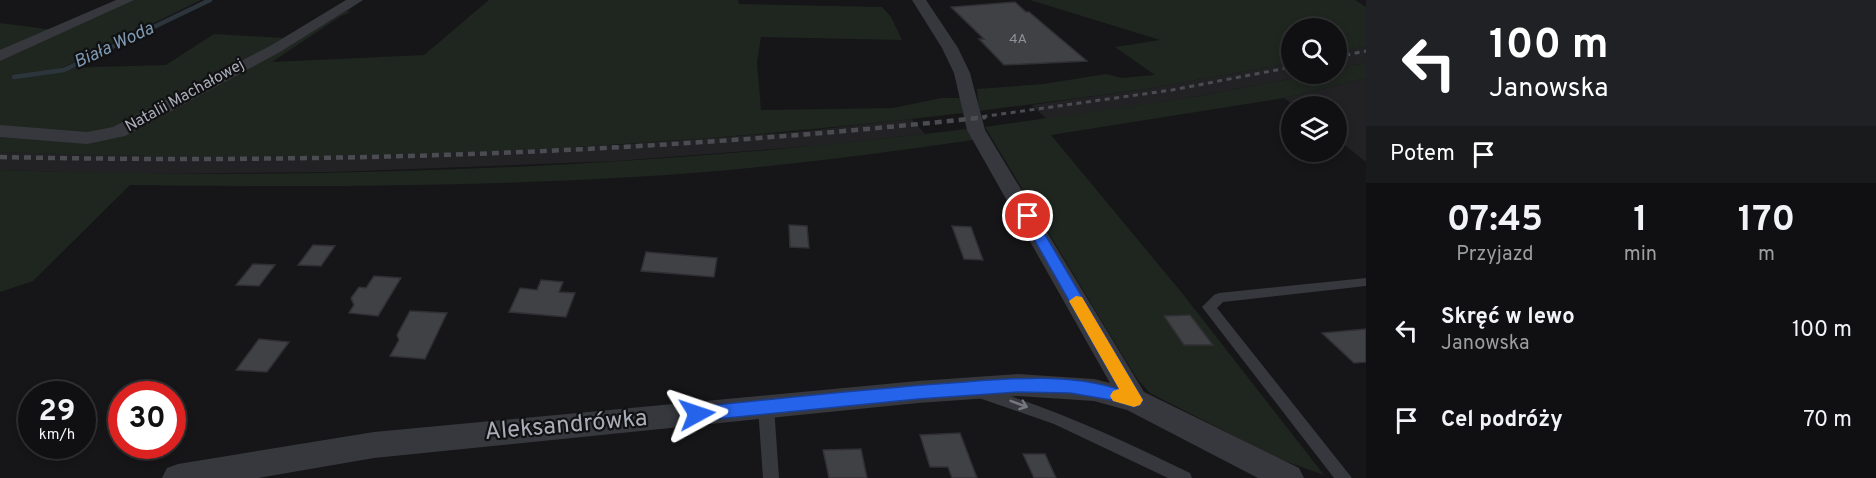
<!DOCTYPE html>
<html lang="pl">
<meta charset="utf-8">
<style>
:root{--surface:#101012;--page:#1e1e20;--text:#f1f3f6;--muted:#9c9d9f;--line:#303032}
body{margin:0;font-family:Overpass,sans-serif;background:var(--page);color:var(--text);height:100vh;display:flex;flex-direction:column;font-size:22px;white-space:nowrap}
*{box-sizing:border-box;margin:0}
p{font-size:20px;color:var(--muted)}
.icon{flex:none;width:33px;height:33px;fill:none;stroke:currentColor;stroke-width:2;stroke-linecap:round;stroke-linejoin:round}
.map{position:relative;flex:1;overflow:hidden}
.details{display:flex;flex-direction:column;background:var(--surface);width:510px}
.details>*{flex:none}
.hud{background:#202124;color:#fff;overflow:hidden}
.buttons{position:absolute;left:1281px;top:18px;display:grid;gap:12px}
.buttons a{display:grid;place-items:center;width:66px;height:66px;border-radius:50%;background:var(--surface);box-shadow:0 3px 9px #0003,0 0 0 2px var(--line);font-size:30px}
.speed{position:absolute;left:18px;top:381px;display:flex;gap:12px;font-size:30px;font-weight:700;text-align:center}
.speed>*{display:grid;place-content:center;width:78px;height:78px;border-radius:50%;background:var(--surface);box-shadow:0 3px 9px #0003,0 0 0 2px var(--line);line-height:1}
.speed small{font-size:15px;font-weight:400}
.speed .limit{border:9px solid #d22;background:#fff;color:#111}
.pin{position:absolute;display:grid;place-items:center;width:51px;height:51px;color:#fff;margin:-26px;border:3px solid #fff;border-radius:50%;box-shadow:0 2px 6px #0007}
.me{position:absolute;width:66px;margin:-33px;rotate:85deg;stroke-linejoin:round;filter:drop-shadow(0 0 4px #0008)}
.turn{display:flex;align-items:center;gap:21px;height:126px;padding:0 24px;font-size:27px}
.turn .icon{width:78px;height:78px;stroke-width:2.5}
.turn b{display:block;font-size:42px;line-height:51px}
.then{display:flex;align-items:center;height:57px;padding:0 24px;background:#0003;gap:12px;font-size:22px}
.eta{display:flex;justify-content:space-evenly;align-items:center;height:102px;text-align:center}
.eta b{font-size:36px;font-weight:700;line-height:42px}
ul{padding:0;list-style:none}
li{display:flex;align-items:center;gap:18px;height:90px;padding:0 24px}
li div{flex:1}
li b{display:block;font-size:22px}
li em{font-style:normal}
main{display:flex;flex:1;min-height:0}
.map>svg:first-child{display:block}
</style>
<main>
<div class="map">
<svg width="1366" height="478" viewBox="0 0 1366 478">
<rect width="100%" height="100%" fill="#161618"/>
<path fill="#222225" d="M1366 46V63L1337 69 1336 53Z
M1291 63 1292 74H1316L1199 96 1047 119 1031 105 1146 89Z
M1366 78V162L1337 139 1336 106H1295L1284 98Z
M912 119 925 134 825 145 616 161 334 172 128 174 0 170V152L154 156 377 155 616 145 805 131Z"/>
<path fill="#1e261f" d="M132 0H201L62 68 166 65 214 34 284 38 272 48 101 134 0 129V59Z
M360 0H363L347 11 351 12 341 16 272 62 424 55 489 0H738L739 4 882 7 891 17 902 40 761 37 757 62 761 110 893 108 941 98H960L963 113C644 151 321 165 0 152V134L95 140Z
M1030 0H1355L1366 7V46L1337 53 1336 28H1292L1291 63 1146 89 979 111 977 89 1043 84 1106 74 1122 78 1155 75 1115 47 1160 40Z
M0 23 54 30 0 54Z
M1366 63V78L1284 98 1051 135 1182 293 1324 475 1279 459 1150 393 1138 380 1112 338 985 127 1199 96 1316 74H1336L1337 69Z
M967 129 973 140C860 156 748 171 634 177 466 187 298 187 130 185L33 281 0 292V170C322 181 647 168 967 129Z"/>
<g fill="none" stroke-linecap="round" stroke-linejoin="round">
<path stroke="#2c353c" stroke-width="4.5" d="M14 77 64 70 210 0"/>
</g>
<path fill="#404145" stroke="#303034" stroke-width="1.5" d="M1015 2 1026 12H1029L1087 61 1004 65 979 39H984L951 7Z
M789 225 807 226 809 248 790 247Z
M952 226 971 227 983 260 964 259Z
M313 245 335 246 321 266 298 265Z
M646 252 717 258 714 277 641 271Z
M253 264 275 265 259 286 236 285Z
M374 276 401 278 378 316 349 313 354 305 351 298 359 287 366 288Z
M541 280 563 282 559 292 575 293 566 317 509 312 520 288 537 290Z
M410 311 447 313 425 359 390 356 399 340 397 335Z
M1190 315 1213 345H1184L1164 316Z
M1366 329V362L1354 363 1322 333Z
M259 339 289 342 267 372 236 370Z
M960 433 977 478H952L948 467H930L920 435Z
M861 449 867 478H829L823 450Z
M1023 454H1045L1056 478H1034Z"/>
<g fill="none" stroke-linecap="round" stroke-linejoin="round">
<path fill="#37383d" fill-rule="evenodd" d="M1366 278V286L1223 302 1217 308 1352 478H1334L1202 307 1214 295 1219 293Z
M981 387C1054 408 1122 440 1190 473L1192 478H1168L1054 424 976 397 973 393 976 389Z
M766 401 771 403 774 407 779 478H763L758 407 761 403Z"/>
<path fill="#37383d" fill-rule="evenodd" d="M116 0H134L0 61V50Z
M346 0H363L280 52 125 136 87 144 0 137V125L87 132 113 127 270 46Z
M912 0H926L958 48 970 73 985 130 1144 392 1299 468 1304 478H1258L1127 410 1094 401 1018 396 918 403 374 458 258 478H162L167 468 178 464 374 432 918 381 1018 374 1094 379 1110 383 967 130 954 73 942 48Z"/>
<path stroke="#4a4c52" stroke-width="3" stroke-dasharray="5 4.5" stroke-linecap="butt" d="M1336 57 1366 51
M973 118 1172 90 1292 67"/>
<path stroke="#4a4c52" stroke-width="4.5" stroke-dasharray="7 5" stroke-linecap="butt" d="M0 157C330 164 658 153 986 117"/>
</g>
<defs><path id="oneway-shaft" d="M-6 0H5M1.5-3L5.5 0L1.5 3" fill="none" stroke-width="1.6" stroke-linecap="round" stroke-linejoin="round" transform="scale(1.5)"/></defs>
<use stroke="#757881" href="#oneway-shaft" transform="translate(1019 404) rotate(21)"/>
<path fill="#2563eb" stroke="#184099" stroke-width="1.5" d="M1028 212 1034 216 1140 395 1143 400 1140 405 1134 407 1111 400 1070 393 1018 392 918 399 697 421 691 419 688 414 691 409 697 407C782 398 866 389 951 383 1006 379 1065 372 1119 389L1021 216Z"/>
<path fill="#f59e0b" d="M1076 296 1082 297 1140 395 1143 400 1140 405 1134 407 1113 401 1110 396 1113 391 1119 389 1069 301Z"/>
<g text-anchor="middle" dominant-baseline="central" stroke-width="4.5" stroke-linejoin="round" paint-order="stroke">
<g font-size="14" fill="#8e929b">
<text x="1018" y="39">4A</text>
</g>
<g font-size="16" fill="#a8adb8" stroke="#111113">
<text transform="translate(185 96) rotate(-29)">Natalii Machałowej</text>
</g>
<g font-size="18" font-style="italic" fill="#7f9bb3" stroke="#111113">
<text transform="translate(114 46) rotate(-25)">Biała Woda</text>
</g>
<g font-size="24" fill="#a8adb8" stroke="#111113">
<text transform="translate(566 426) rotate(-5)">Aleksandrówka</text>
</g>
</g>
</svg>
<div class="buttons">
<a><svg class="icon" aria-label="search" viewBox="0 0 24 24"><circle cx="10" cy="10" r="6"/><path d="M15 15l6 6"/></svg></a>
<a><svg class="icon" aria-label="layers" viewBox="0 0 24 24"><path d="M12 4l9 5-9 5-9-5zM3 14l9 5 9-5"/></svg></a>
</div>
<div class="speed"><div>29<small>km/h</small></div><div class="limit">30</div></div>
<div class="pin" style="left:1028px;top:216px;background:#d93025"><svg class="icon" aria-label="arrive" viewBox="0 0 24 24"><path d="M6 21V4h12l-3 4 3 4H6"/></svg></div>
<svg class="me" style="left:697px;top:414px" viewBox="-20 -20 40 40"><path d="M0-17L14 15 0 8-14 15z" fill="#2563eb" stroke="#fff" stroke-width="4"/></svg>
</div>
<section class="details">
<div class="hud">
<div class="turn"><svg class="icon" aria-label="left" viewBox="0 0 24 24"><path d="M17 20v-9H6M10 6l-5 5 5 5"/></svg><div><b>100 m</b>Janowska</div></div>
<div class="then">Potem<svg class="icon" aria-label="arrive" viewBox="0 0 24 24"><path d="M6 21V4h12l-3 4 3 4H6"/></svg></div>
</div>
<div class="eta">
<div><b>07:45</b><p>Przyjazd</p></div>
<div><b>1</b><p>min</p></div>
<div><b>170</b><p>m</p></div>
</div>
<ul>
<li><svg class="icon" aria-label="left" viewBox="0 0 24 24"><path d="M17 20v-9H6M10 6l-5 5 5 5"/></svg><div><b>Skręć w lewo</b><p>Janowska</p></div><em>100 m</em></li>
<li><svg class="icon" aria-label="arrive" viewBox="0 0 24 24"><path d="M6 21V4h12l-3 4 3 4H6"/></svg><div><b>Cel podróży</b></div><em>70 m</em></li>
</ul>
</section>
</main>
